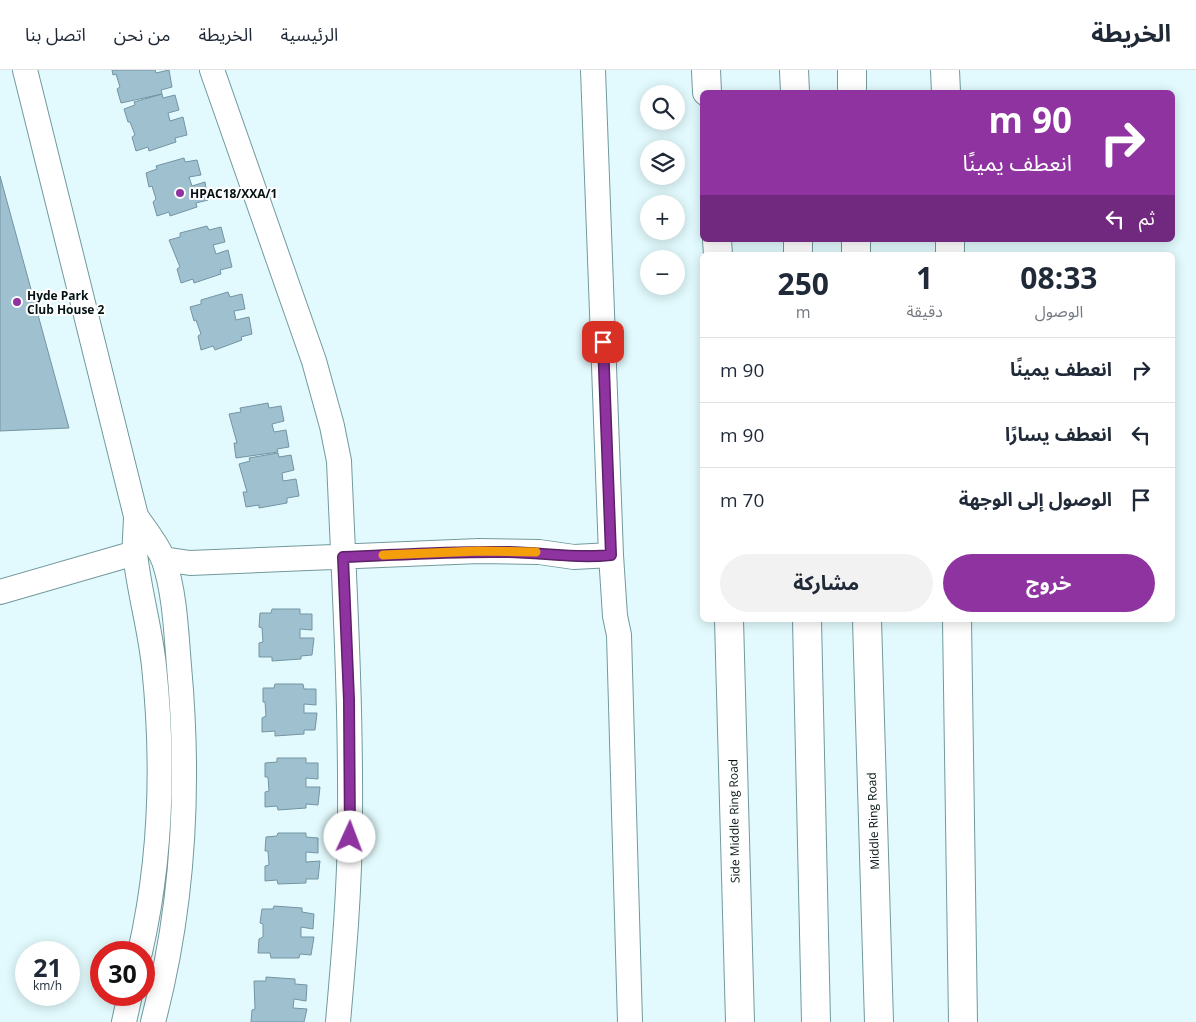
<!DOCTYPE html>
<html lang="ar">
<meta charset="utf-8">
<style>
:root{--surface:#fff;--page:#f2f2f3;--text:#1f2937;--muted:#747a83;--line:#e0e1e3;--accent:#8e339f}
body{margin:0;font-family:"Open Sans","Noto Sans Arabic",sans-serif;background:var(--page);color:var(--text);direction:rtl;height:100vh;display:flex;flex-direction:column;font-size:19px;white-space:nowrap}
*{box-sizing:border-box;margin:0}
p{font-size:16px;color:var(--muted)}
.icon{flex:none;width:28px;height:28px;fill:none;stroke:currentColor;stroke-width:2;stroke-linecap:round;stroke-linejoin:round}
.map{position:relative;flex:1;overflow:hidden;direction:ltr}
.details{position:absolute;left:700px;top:182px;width:475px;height:370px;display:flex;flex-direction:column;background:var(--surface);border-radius:8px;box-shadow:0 2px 12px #0003;direction:rtl}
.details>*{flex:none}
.banner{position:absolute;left:700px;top:20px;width:475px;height:152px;border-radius:8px;box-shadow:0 2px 12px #0003;direction:rtl;background:#8e339f;color:#fff;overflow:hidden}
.tools{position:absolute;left:640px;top:15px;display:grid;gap:10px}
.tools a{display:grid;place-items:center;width:45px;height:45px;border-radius:50%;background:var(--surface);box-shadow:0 2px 12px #0003;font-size:25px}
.speed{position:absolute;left:15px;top:871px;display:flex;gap:10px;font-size:25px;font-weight:700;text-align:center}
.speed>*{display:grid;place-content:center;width:65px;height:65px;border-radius:50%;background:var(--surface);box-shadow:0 2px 12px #0003;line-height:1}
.speed small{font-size:12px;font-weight:400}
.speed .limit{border:8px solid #d22;background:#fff;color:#111}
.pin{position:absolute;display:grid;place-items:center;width:42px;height:42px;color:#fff;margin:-21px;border-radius:10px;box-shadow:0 2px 8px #0006}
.me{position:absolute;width:55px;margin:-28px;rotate:2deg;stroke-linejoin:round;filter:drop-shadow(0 0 4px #0008)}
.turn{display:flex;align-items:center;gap:18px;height:105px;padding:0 20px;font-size:22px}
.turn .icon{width:65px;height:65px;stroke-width:2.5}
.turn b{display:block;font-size:35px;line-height:42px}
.then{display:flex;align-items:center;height:48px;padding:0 20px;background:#0003;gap:10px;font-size:19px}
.eta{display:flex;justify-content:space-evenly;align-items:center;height:85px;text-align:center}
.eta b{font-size:30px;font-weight:700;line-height:35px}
.cta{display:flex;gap:10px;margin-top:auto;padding:10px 20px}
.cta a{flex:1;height:58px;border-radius:30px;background:var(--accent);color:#fff;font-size:20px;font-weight:700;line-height:58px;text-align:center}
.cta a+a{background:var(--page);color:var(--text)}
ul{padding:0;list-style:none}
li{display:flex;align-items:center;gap:15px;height:65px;padding:0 20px;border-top:1px solid var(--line)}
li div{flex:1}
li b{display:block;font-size:19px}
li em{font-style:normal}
header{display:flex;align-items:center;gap:30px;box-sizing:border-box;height:70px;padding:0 25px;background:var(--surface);border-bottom:1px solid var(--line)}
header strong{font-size:24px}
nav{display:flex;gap:28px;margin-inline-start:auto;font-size:18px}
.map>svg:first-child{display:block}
</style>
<header>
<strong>الخريطة</strong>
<nav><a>الرئيسية</a><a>الخريطة</a><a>من نحن</a><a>اتصل بنا</a></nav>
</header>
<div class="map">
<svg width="1196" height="952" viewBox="0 0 1196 952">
<rect width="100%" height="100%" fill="#e2fafd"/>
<path fill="#9ec0cf" stroke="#7494a3" d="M112 0H155L156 3 169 0 172 17 161 20 162 24 121 33 117 19 120 17 116 4 113 5Z
M162 24 163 28 175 25 179 40 168 43 170 51 183 47 187 65 175 68 176 72 149 81 148 77 136 81 132 67 135 65 130 52H128L124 39 135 35 134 32Z
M184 88 185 92 197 90 201 105 189 107 192 116 205 112 208 130 196 133 197 137 170 146 169 142 157 146 153 132 156 129 152 116 149 117 146 103 157 99 156 96Z
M0 106 69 358 0 361Z
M207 156 209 160 221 157 225 172 213 175 216 184 228 180 232 197 220 200 221 204 194 213 193 209 181 213 177 199 180 197 169 170 180 167V163Z
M228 222 230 227 242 224 245 239 234 241 236 250 249 247 252 264 241 267 242 270 215 280 213 276 201 280 198 266 201 264 196 250 194 251 190 237 201 234V230Z
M268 333 269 338 281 336 284 351 272 354 274 362 286 360 289 377 277 379 278 382 236 388 234 373H237L229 344 241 342 240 338Z
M278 383 279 387 291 385 294 400 282 403 283 411 296 409 299 426 287 428V433L259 438V435L246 437 243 422H247L239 394 250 391 249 388Z
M272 539H300V544H312V560L300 559V568H314L312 585 301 586V589L272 591V587H259V573L263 572 262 558 259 557 260 543H271Z
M275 614H303L304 619H316V635L304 634V643H317L315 660H304V664L275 666V661L262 662V648L266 646 265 632H263V618H274Z
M277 688H306V693H318V709L306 708V717H320L318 735 306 734V738L278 740 277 736 265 737V722L269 721 268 707H265V693L277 692Z
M278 763H306V767L318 768V783L306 782V792L320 791 318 809H306V813L278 814 277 810 265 811V796L269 795 268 781H265L266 767 277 766Z
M274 836 302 838V842L314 844 313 859 301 857V867H314L311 885 300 884 299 888H271L270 883H258L259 869 263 867V854L260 853 262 839H273Z
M266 907 295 909V914L307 915 306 931 294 929 293 938 307 939 304 952H251L252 940 255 939 254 911H266Z"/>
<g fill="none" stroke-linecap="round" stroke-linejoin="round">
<g stroke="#73999d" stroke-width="26">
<path id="minor" d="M25 0 136 446C136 458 134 471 135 483 139 521 150 558 154 596 164 691 161 790 140 882
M212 0 314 291 332 356 339 391C344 510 351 629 350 748 350 816 344 884 338 952
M593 0 611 485
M136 446C145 460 158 475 164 491 175 524 176 561 179 596 190 716 184 835 153 952
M163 489 190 493 479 481 539 482 574 487 611 485 615 546 619 565 630 952
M0 522 135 483
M124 952 130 925"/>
</g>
<g stroke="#73999d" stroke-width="30">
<path id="highway" d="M706 0 707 22
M794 0 795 22
M852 0V22
M945 0 946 22
M717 170 718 185
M798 170V185
M856 170V185
M950 170V185
M729 550 740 952
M807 550 816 952
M867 550 879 952
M957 550 963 952"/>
</g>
<use href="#minor" stroke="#fff" stroke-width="24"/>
<use href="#highway" stroke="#fff" stroke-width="28"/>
</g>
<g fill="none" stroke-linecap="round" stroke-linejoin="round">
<g stroke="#5c2167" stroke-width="12">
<path id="route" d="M350 767 349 630 343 487C396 485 450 481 504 482 540 482 575 489 611 485L603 272"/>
</g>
<use href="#route" stroke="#8e339f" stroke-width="9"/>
<path stroke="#f59e0b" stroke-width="9" d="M383 485 479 481 536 482"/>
</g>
<g fill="#8e339f" stroke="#fff" stroke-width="2">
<circle cx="180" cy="123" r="5"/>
<circle cx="17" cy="232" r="5"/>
</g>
<g text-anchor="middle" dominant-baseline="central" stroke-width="4" stroke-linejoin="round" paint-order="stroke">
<g font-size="12" font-weight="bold" fill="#041213" stroke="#fff" text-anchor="start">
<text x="190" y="123">HPAC18/XXA/1</text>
<text x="27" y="225">Hyde Park<tspan x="27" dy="14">Club House 2</tspan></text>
</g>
<g font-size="12" fill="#041213" stroke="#fff">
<text transform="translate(734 751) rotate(-91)">Side Middle Ring Road</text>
<text transform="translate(873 751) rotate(-92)">Middle Ring Road</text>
</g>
</g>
</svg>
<div class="tools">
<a><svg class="icon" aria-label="search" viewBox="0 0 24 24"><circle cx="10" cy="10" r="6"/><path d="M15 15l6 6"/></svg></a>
<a><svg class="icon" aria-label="layers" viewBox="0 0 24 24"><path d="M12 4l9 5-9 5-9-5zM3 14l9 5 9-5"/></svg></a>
<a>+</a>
<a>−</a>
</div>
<div class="speed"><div>21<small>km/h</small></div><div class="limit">30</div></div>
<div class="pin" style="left:603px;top:272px;background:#d93025"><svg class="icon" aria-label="arrive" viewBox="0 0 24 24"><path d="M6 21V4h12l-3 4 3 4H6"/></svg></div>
<svg class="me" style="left:350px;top:767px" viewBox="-20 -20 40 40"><circle r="19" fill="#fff"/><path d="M0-13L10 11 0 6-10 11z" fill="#8e339f"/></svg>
<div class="banner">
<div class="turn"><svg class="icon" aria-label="right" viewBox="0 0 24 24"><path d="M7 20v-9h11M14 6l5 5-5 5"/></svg><div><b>90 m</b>انعطف يمينًا</div></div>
<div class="then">ثم<svg class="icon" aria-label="left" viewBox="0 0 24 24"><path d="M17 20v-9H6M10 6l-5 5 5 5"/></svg></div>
</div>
<section class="details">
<div class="eta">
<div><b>08:33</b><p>الوصول</p></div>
<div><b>1</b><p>دقيقة</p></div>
<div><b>250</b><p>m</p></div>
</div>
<ul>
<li><svg class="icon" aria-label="right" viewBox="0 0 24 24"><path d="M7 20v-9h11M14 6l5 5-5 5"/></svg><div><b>انعطف يمينًا</b></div><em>90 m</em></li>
<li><svg class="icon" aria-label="left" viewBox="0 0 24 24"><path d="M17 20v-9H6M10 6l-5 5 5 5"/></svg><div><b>انعطف يسارًا</b></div><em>90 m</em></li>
<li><svg class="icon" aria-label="arrive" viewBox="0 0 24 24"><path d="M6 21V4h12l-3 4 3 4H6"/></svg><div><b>الوصول إلى الوجهة</b></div><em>70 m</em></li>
</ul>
<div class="cta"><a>خروج</a><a>مشاركة</a></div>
</section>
</div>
